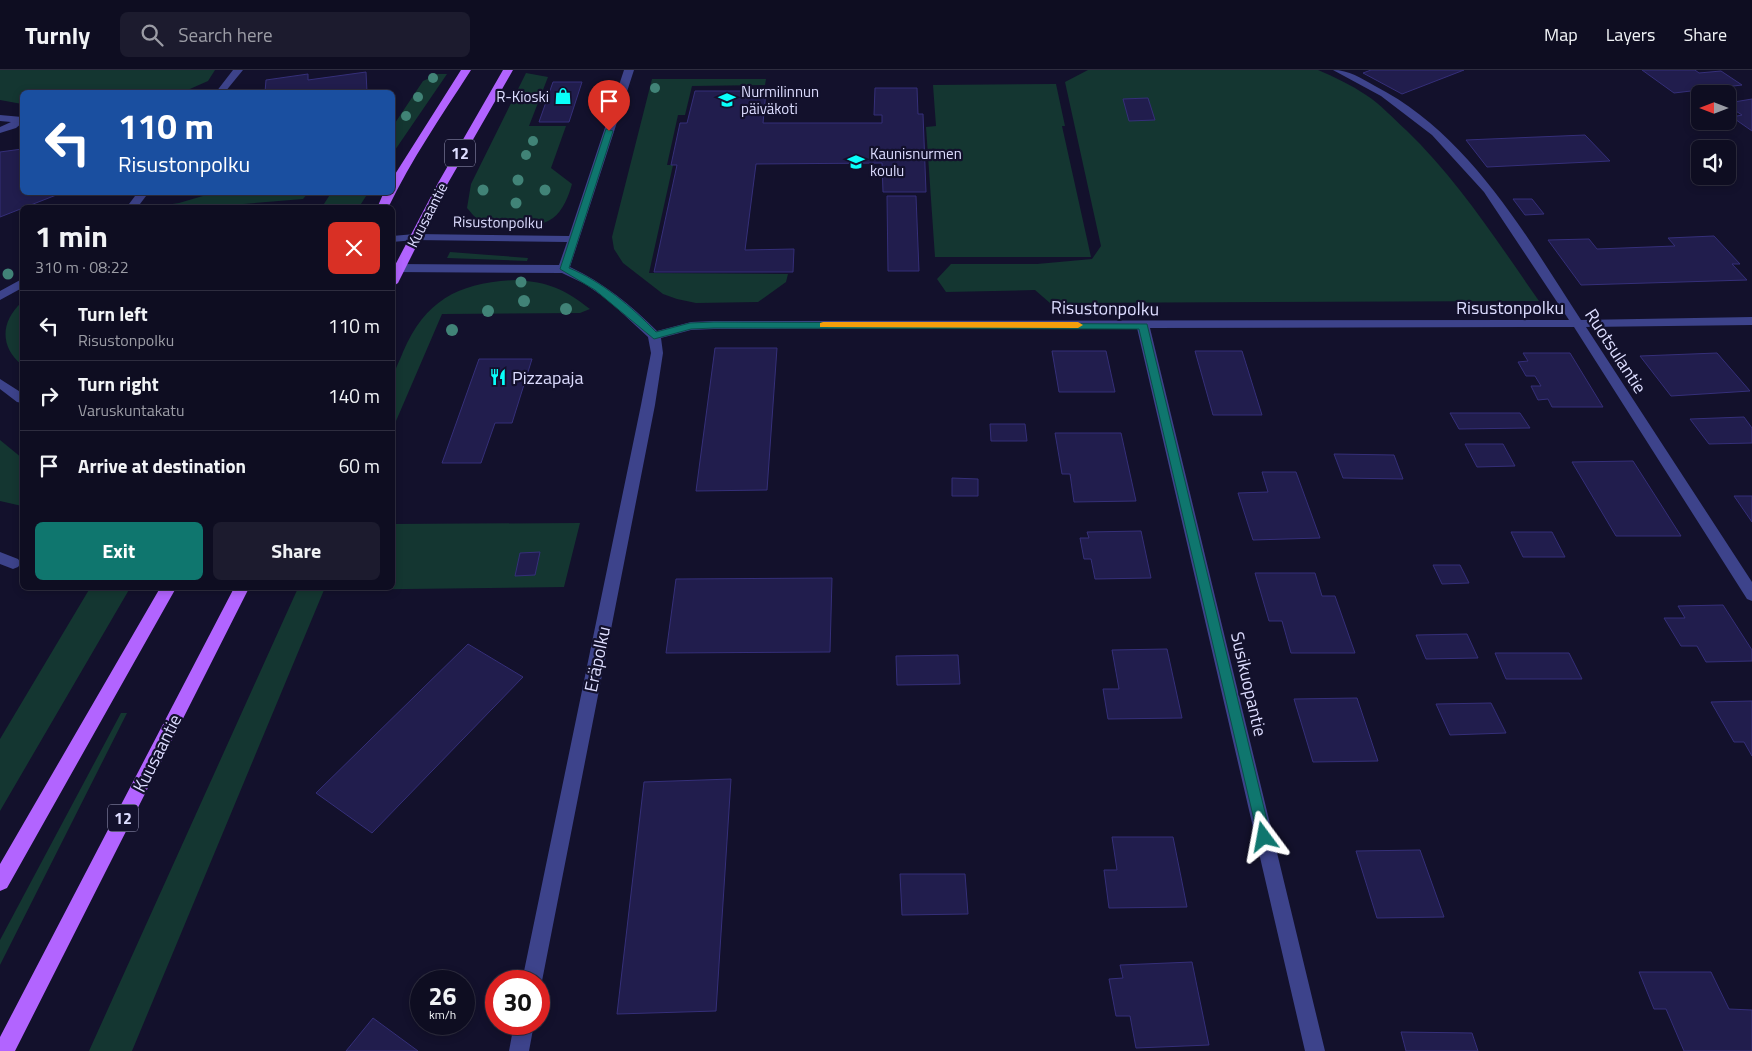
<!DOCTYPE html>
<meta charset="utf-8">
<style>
:root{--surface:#0e0d21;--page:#1c1b2e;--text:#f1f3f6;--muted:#9b9ca5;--line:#2e2d3f;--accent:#0f766e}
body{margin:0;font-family:"Titillium Web",sans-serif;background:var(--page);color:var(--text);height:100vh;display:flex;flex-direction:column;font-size:19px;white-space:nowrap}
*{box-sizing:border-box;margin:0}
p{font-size:16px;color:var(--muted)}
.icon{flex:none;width:28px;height:28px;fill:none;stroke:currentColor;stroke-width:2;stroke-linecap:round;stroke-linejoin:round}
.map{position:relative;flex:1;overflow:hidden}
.details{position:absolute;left:20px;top:135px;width:375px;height:385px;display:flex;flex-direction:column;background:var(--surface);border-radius:8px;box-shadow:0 2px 8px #0003,0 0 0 1px var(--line)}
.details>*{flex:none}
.guide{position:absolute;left:20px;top:20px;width:375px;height:105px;border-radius:8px;box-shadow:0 2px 8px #0003,0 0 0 1px var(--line);background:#1a4fa0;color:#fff;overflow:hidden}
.needle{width:32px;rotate:270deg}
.tools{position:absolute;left:1691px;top:15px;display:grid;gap:10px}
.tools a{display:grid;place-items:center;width:45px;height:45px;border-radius:8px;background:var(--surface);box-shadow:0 2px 8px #0003,0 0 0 1px var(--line);font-size:25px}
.speed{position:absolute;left:410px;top:900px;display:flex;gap:10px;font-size:25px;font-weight:700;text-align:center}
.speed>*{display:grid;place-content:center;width:65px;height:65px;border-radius:50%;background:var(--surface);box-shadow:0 2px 8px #0003,0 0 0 1px var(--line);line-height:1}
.speed small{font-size:12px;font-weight:400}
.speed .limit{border:8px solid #d22;background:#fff;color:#111}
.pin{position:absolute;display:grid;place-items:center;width:42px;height:42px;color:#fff;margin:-51px -21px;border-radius:50% 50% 50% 0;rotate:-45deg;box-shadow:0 0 5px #0007}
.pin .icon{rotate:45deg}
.me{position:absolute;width:55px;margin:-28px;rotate:347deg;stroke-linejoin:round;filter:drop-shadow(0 0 4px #0008)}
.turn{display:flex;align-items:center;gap:18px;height:105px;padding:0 15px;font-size:22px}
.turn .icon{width:65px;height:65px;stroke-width:2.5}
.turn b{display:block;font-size:35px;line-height:42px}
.round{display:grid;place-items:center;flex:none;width:52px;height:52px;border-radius:8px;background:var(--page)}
.overview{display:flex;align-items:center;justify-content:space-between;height:85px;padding:0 15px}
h1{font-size:30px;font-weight:700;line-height:38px}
.action{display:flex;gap:10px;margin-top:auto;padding:10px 15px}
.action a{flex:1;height:58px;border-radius:8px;background:var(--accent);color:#fff;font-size:20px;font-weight:700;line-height:58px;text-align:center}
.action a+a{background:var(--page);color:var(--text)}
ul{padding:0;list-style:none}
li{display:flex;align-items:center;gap:15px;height:70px;padding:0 15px;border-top:1px solid var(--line)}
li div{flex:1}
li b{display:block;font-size:19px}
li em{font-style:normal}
header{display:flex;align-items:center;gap:30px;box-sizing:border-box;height:70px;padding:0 25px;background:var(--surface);border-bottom:1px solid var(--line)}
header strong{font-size:24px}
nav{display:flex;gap:28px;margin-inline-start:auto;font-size:18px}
.search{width:350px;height:45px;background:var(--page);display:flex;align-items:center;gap:12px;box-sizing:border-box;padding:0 18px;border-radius:8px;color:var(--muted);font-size:19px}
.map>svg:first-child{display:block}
</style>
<header>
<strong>Turnly</strong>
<div class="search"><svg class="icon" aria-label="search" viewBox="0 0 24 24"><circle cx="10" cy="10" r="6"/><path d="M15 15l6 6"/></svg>Search here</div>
<nav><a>Map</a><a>Layers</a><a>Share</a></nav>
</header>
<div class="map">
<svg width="1752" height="981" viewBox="0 0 1752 981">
<rect width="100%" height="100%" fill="#13112c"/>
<path fill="#143631" d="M0 0H215L208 11 183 22H22V34L0 30Z
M1088 0H1318C1335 7 1351 15 1366 25 1380 34 1393 48 1406 60 1458 110 1497 171 1539 231L1050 233 1035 220 946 222 937 209 951 194H1037L1092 189 1101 176 1065 12Z
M526 3 548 7 529 56H566L551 98 572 114C569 125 563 141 553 148 534 161 497 162 478 149 474 147 470 141 467 138L471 114Z
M438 4H447L393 83V56L423 11Z
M652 9H766L765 15 692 16 685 45H678L667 95H673L649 203 788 204 786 212 758 232 696 233 677 229 663 224 623 193 614 179 612 167Z
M1056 14 1065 56H1058H1062L1091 187H935L926 57 936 56 933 15Z
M213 123V122L308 123 303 129 206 137H153L179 133Z
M331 123V122L368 123 359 137H322Z
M450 182 528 188 527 191 447 188Z
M515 210C549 212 564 219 590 239L580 243 442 244 393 358C392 342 389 322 393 307 395 299 400 290 403 282 426 229 459 213 515 210Z
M22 232V295C0 277 0 252 22 232Z
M0 370 22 388V436L0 431Z
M580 453 564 517 324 520 132 981H89L298 518H392L393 454Z
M90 518H130L0 741V669Z
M121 643H127L0 895V870Z"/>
<path fill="#211d4d" stroke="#352f79" d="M1371 0H1464L1402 24 1363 3Z
M1642 0H1695L1699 3 1721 1 1742 15 1674 23Z
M366 2 367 22H265L266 10 308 4V10Z
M553 12H582L569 52H539Z
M875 18H917L918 44H923L926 122H883L882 93 756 94 745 180 794 179 793 202H654L677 95H671L680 53H687L695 21H766L763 53H882V45H874Z
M1148 28 1155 50 1129 51 1123 29Z
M1752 29V61L1732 47 1742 45 1728 36V33Z
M1585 65 1610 91 1487 97 1466 70Z
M22 79V122H64L0 147V82Z
M887 126H916L919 201H888Z
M1513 129H1532L1544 144 1525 145Z
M1714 166 1740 194H1732L1747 210 1581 215 1548 170 1589 169 1597 179 1675 176 1668 168Z
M715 278H777L767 420 696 421Z
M1052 281H1106L1115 322H1059Z
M1195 281H1242L1262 345H1213Z
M1523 283H1570L1603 337H1552L1548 329 1538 330 1531 316H1541L1535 306H1526L1518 292 1528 291Z
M1717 283 1750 321 1671 326 1640 286Z
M479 289H532L512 353H495L481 393H442Z
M1450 343H1520L1530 358 1459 359Z
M1744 347 1752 358V373L1709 374 1690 349Z
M990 354H1025L1027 371H991Z
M1055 363H1121L1136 431 1074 432 1070 404H1062Z
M1465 374H1503L1515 396 1477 397Z
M1334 384 1394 385 1403 409 1343 408Z
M1633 391 1681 466H1616L1572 392Z
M1262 402H1296L1320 468 1253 470 1238 423 1268 422Z
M952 408 978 409V426H952Z
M1734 426H1752V452Z
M1141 461 1151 508 1095 509 1091 489H1084L1080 468H1089L1087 462Z
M1511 462H1552L1565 487H1523Z
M540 482 535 505 515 506 520 483Z
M1433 495H1460L1469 513 1442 514Z
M1255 503H1315L1322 526H1335L1355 583H1291L1282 551H1269Z
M832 508 830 582 666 583 676 509Z
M1723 535 1752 580V591L1706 592 1697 576H1681L1664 548H1685L1678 536Z
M1467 564 1478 588 1426 589 1416 565Z
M468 574 523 607 372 763 316 723Z
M1167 579 1182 648 1108 649 1103 619H1119L1112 580Z
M1495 583H1569L1582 609H1506Z
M958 585 960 614 897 615 896 586Z
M1357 628 1378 691 1313 692 1294 629Z
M1752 631V686L1744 672H1734L1711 632Z
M1491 633 1506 663 1450 665 1436 634Z
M731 709 716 941 617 944 644 712Z
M1112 767H1173L1187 837 1109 838 1104 800H1117Z
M1420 780 1444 847 1377 848 1356 781Z
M900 804H965L968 844 902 845Z
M1192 892 1209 975 1136 978 1130 946H1116L1109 909 1123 908 1120 895Z
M1639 902H1711L1729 939 1752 940V981H1684L1666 939H1654Z
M373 948 418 981H346Z
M1401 962 1472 963 1478 981H1406Z"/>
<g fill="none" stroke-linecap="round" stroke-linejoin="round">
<path fill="#3d438b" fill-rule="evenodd" d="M22 47V53L16 58 0 63V57Z"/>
<path fill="#3d438b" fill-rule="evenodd" d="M233 0H243L225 22H216Z
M624 0H634L570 197C604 213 631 235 657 261L691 252 714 251 1569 250 1484 122 1432 65 1381 26 1333 0C1349 0 1361 8 1375 16 1469 64 1525 164 1581 250L1752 247V255L1586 257 1752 512V531L1747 529 1574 257 1150 258 1325 981H1305L1137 258 714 259 691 260 661 268 663 283 655 335 542 911 539 918V911H522L641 335 651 283 648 267 608 230 585 214 562 203 392 202V194L559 195 567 172 415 170 392 172V166L415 164 569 166Z
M0 45 22 47V53L0 51Z
M138 122H149L137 138H126Z
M22 209V218L0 230V221Z
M0 309 22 323V333L17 332 0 319Z
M0 482 18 489 21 493 18 497 13 499 0 494Z
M514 954H534L529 981H509Z"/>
<path fill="#b264ff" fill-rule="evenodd" d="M461 0H471C442 45 411 90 388 138H377L384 122H392V109Z
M503 0H513L448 113 398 213 392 217V201L438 113Z
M160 518H176L7 818 0 821V794Z
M234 518H249L15 981H0V967Z"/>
</g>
<g fill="#418377">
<circle cx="433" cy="8" r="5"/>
<circle cx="655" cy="18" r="5"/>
<circle cx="418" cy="27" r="5"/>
<circle cx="406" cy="46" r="5"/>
<circle cx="533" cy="71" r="5"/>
<circle cx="526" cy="85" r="5"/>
<circle cx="518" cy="110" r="5.5"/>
<circle cx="483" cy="120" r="5.5"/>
<circle cx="545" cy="120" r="5.5"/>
<circle cx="516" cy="133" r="5.5"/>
<circle cx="8" cy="204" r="5.5"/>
<circle cx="521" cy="212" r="5.5"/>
<circle cx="524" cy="231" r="6"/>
<circle cx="566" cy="239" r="6"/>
<circle cx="488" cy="241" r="6"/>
<circle cx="452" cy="260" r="6"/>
</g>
<path fill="#0f766e" stroke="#0a4d48" d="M606 59 613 61 569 198C601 211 632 237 656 262L690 253 714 252 1147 254 1271 767 1269 772 1264 774 1260 772 1258 767 1139 259 714 258 691 259 654 269 595 220 560 199Z"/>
<path fill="#f59e0b" d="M823 252H1078L1083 255 1078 258 820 257V253Z"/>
<defs>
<g id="shop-bare" transform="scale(1.35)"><path d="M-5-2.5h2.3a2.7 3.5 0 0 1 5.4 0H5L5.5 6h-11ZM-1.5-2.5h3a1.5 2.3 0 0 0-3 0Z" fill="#09fffa" stroke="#13112c" stroke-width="2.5" paint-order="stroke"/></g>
<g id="school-bare" transform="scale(1.35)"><path d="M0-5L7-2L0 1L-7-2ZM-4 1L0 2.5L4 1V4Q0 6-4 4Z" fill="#09fffa" stroke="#13112c" stroke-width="2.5" paint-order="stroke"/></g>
<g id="restaurant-bare" transform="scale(1.35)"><path d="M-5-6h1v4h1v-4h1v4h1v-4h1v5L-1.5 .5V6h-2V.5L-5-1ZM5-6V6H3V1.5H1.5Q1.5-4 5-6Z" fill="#09fffa" stroke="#13112c" stroke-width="2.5" paint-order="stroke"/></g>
</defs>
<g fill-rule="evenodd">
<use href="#shop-bare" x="563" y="26"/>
<use href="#school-bare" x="727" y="30"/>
<use href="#school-bare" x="856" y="92"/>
<use href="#restaurant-bare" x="498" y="307"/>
</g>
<g text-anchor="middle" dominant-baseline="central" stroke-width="4.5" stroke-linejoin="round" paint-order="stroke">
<g font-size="15" fill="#ddf" stroke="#13112c" text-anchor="start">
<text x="741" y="21">Nurmilinnun<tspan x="741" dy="17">päiväkoti</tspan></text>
<text x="549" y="26" text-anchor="end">R-Kioski</text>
<text x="870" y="83">Kaunisnurmen<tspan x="870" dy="17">koulu</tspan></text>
</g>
<g font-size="15" fill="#ddf" stroke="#13112c">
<text transform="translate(427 145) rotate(-63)">Kuusaantie</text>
<text transform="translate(498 152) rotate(1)">Risustonpolku</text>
</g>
<g fill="#13112c" stroke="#a0a0c0" stroke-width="1">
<rect x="445" y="69.5" width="30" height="27" rx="4"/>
<rect x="108" y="734.5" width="30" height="27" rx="4"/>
</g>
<g font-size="16" font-weight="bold" fill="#ddf">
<text x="460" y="83">12</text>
<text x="123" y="748">12</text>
</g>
<g font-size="18" fill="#ddf" stroke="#13112c">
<text x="1510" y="237">Risustonpolku</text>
<text transform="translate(1105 238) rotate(1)">Risustonpolku</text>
<text transform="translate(1616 281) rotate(57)">Ruotsulantie</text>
<text transform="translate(597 589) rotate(-78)">Eräpolku</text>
<text transform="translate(1249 614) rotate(77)">Susikuopantie</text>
<text transform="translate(157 683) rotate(-63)">Kuusaantie</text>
</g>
<g font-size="18" fill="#ddf" stroke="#13112c" text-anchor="start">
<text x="512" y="307">Pizzapaja</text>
</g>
</g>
</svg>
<div class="tools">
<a><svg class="needle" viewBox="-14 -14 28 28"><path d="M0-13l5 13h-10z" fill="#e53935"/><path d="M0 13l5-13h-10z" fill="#9b9ca5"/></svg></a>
<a><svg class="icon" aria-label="sound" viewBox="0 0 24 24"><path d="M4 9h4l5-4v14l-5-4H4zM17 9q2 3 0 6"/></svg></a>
</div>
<div class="speed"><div>26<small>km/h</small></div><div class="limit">30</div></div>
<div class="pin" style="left:609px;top:61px;background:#d93025"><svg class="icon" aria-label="arrive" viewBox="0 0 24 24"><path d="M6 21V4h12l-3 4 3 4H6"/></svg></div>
<svg class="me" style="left:1264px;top:767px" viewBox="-20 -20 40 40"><path d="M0-17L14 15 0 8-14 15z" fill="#0f766e" stroke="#fff" stroke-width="4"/></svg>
<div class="guide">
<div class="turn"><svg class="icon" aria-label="left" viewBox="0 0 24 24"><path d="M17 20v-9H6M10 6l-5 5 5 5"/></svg><div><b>110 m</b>Risustonpolku</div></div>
</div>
<section class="details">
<div class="overview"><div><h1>1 min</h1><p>310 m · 08:22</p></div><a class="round" style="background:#d93025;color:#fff"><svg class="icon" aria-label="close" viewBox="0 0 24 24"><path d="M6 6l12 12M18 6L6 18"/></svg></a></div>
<ul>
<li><svg class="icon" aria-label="left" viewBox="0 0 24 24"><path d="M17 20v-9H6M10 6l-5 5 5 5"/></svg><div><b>Turn left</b><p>Risustonpolku</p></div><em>110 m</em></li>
<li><svg class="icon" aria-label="right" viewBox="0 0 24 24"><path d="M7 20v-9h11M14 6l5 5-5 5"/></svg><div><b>Turn right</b><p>Varuskuntakatu</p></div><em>140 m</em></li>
<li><svg class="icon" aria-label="arrive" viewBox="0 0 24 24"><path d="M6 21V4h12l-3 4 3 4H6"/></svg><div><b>Arrive at destination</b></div><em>60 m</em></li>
</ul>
<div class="action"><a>Exit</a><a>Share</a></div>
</section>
</div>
